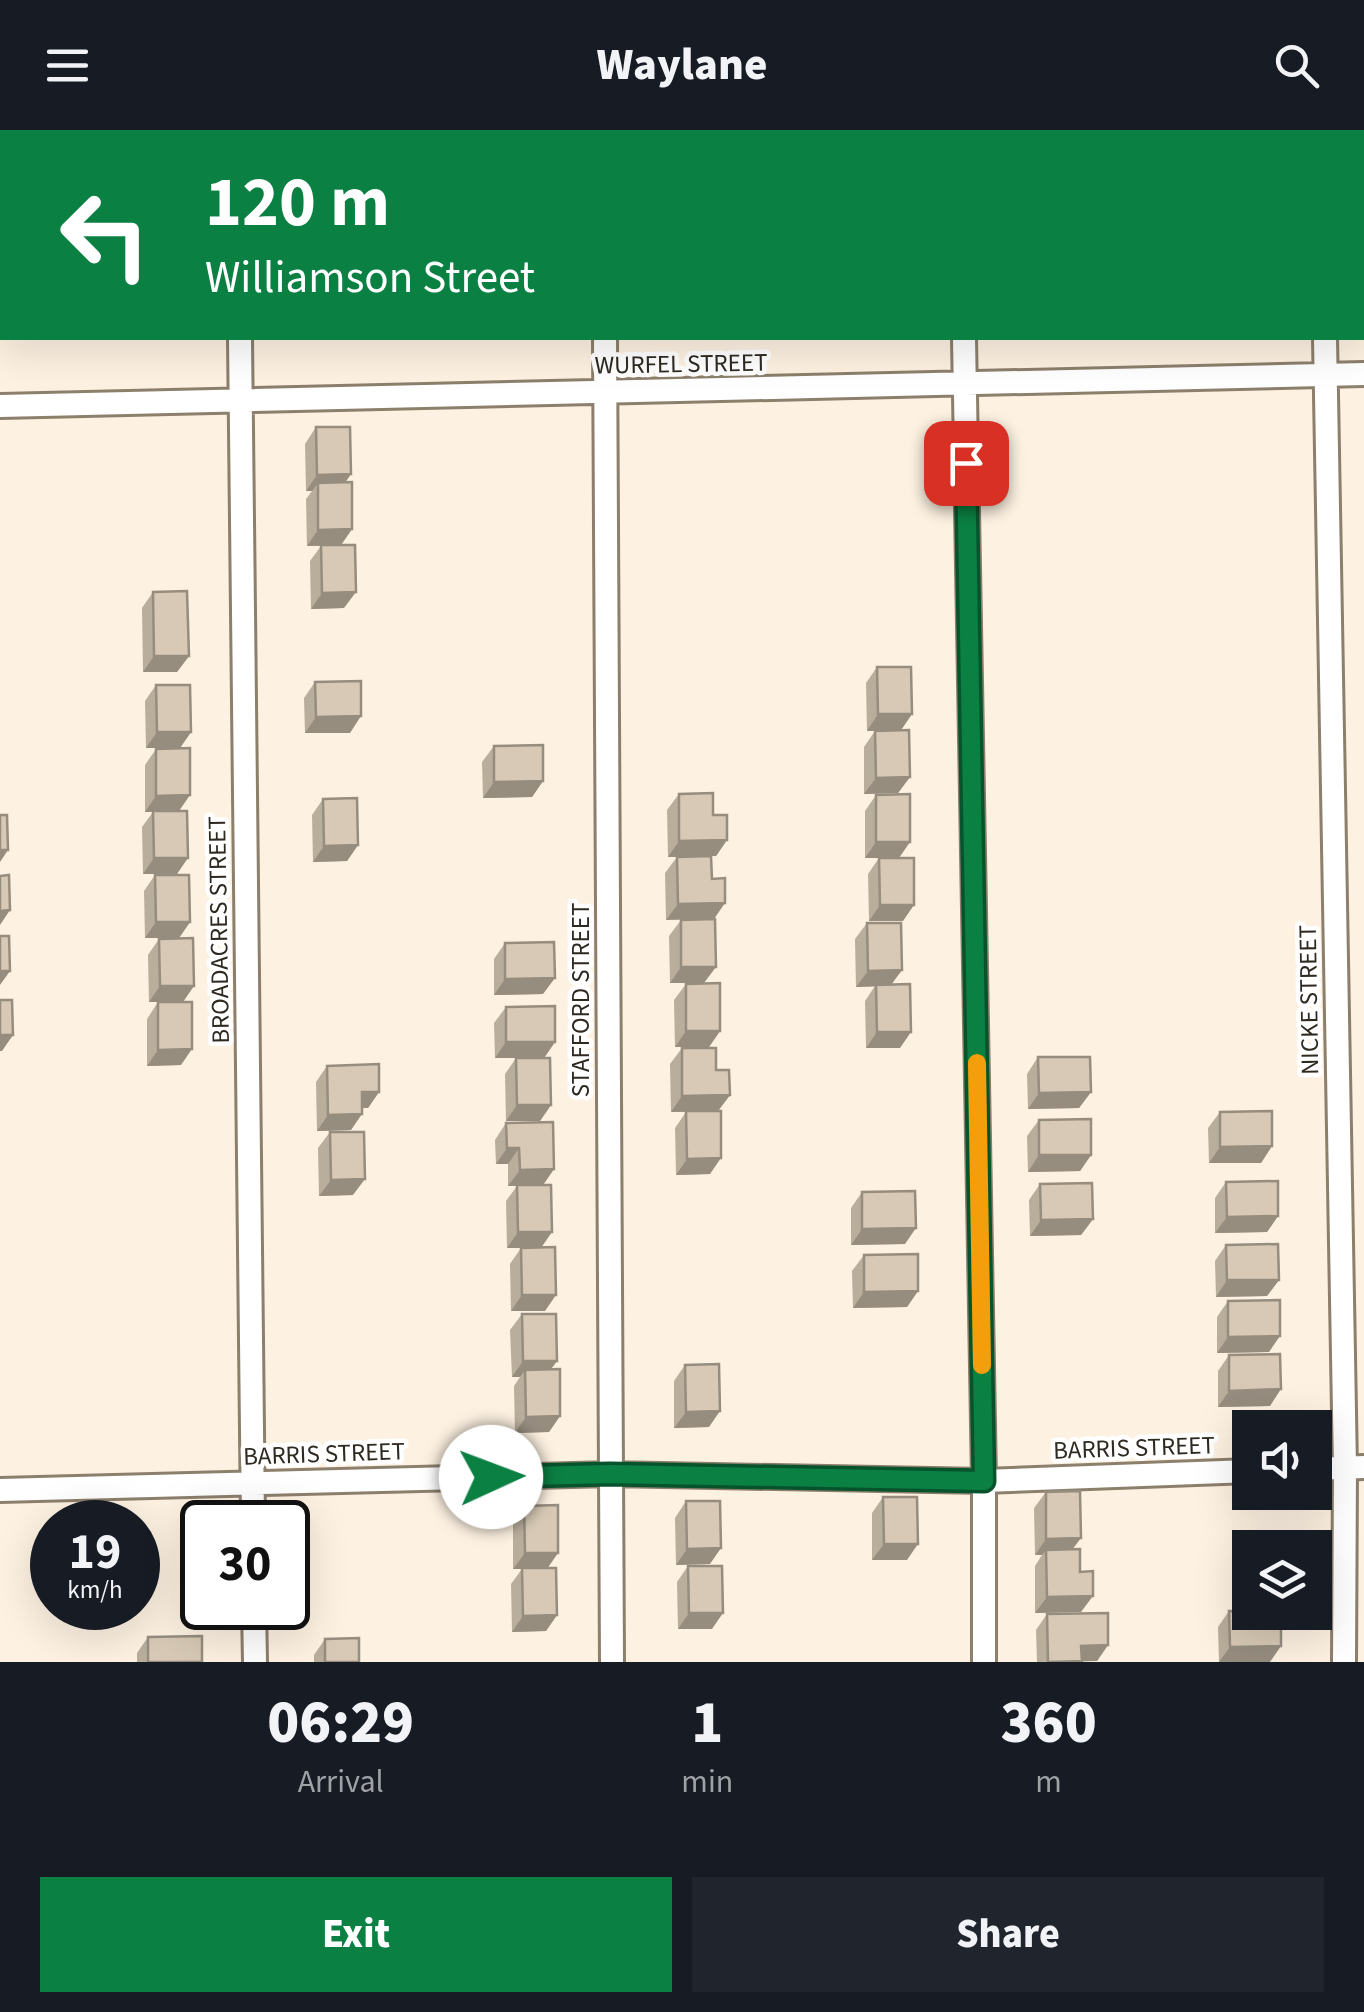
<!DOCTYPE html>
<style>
:root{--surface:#171b24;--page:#20242c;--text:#f1f3f6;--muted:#9ea1a6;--accent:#0b8043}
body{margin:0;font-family:"Source Sans 3",sans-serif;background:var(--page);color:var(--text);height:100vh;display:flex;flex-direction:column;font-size:38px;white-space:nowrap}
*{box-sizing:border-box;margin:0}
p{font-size:32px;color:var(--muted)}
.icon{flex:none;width:55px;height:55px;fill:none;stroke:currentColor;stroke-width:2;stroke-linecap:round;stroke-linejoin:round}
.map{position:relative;height:1532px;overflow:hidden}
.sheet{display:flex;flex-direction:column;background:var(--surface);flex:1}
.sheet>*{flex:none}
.hud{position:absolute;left:0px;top:0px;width:1365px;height:210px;box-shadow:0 10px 40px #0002;background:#0b8043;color:#fff;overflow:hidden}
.tools{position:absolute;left:1232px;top:1280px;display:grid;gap:20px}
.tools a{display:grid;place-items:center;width:100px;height:100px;border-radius:0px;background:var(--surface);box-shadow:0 10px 40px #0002;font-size:50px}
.speed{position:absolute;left:30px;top:1370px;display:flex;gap:20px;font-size:50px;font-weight:700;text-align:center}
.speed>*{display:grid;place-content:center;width:130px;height:130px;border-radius:50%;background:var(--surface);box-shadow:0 10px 40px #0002;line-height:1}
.speed small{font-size:25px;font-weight:400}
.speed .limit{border:5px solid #111;border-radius:15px;background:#fff;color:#111}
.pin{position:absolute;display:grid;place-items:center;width:85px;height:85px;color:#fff;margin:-42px;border-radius:20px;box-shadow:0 5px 15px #0006}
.me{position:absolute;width:110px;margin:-55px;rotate:88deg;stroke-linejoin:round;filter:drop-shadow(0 0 8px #0008)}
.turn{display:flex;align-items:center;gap:35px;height:210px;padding:0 40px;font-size:45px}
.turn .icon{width:130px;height:130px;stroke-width:2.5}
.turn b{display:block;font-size:70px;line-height:85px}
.eta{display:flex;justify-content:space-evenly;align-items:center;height:170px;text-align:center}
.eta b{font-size:60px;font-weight:800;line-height:70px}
.cta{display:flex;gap:20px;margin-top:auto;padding:20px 40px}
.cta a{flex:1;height:115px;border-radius:0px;background:var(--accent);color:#fff;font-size:40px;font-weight:800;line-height:115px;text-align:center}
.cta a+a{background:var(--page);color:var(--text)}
header{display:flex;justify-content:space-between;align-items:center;height:130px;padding:0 40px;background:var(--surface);font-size:45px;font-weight:800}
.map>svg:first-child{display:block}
</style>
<header><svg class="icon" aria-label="menu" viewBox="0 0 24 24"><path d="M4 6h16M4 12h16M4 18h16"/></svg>Waylane<svg class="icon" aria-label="search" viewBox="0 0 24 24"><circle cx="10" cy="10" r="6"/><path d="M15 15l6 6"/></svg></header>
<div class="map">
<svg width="1364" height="1532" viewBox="0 0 1364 1532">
<rect width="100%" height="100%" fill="#fdf1e1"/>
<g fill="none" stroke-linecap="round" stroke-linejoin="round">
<g stroke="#8c7f6c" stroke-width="28">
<path id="minor" d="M237 0V2
M604 0V2
M963 0V2
M1324 0V2
M240 208 253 1392
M605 208 612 1532
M964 208 984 1351V1532
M1325 208 1345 1338 1344 1532
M0 276 1364 244
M1315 1339 1364 1337
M0 1360 610 1344 984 1351 1250 1341
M254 1478 255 1532"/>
</g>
<use href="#minor" stroke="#fff" stroke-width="22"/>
</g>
<path fill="#b9ad9c" d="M316 297 351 344 345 352 352 399 341 415 344 478 311 479 310 431 321 416H307L306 369 312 361H306L305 314Z
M153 462 189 526 177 542H143L142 478Z
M877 537 912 584 901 600 867 601 866 553Z
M315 552 350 603H305L304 568Z
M156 555 191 602 180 618H146L145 571Z
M875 601 910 647 898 663 864 664V617Z
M494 616 543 651 532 667 483 668 482 632Z
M156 619 179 681 177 744H143L142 697 153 682H145V635Z
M679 664 713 685 727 710 716 726 668 727 667 680Z
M876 665 899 728 903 791H869L868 744 879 728H865V681Z
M323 669 358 715 347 731 313 732 312 685Z
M677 727 712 749 666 790 665 743Z
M155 745 190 792 179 808H145L144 761Z
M681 790 704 853H670L669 806Z
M867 793 902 840 891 855 900 918H866L865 871 875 856 856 857 855 809Z
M159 809 183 872H149L148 825Z
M505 813 543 864 494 865V829Z
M686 854 720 901 709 917H675L674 870Z
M158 872 181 935 147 936V889Z
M506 877 555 912 544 928 551 975 540 991H506L505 944 516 928H495L494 893Z
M682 918 716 940 730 965 718 981 710 1044 676 1045 675 998 686 982H671L670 934Z
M1038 927 1091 962 1079 978 1028 979 1027 944Z
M327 936 379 962 368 978H362L351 1000 317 1001 316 952Z
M1220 982 1272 1016 1261 1033H1209L1208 998Z
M1039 990 1091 1025 1080 1041 1028 1042 1027 1006Z
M506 993 554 1039 543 1055 541 1118 545 1181H511L510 1134 521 1118H507L506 1071 517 1056H508V1034H496L495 1010Z
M330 1002 353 1065 319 1066 318 1018Z
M1226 1052 1278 1086 1267 1102 1215 1103V1068Z
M1040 1054 1093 1089 1081 1105 1030 1106 1029 1070Z
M862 1062 905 1114 851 1115V1078Z
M1226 1115 1279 1150 1267 1166 1216 1167 1215 1131Z
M864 1125 918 1161 907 1177 853 1178 852 1141Z
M1228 1171 1269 1222 1217 1223V1187Z
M522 1184 557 1231 551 1239 560 1286 549 1302 515 1303 514 1256 520 1247H512L510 1200Z
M1229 1225 1270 1276 1218 1277V1241Z
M685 1235 709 1297 674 1298V1251Z
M1046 1362 1073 1419 1081 1482 1035 1483V1436L1042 1425H1035L1034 1378Z
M883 1367 907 1430H872V1383Z
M686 1371 710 1434 676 1435 675 1388Z
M524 1376 548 1438 557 1485 546 1501 512 1502 511 1454 522 1439H513V1392Z
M688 1436 712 1499H678L677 1452Z
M1229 1481 1270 1532H1219L1218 1497Z
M1047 1484 1108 1515 1097 1531 1037 1532 1036 1500Z
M148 1507 202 1532H137V1523Z
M325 1509 359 1532H314V1525Z"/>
<path fill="#968d7f" d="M351 344 340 360 318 353 312 361H306L317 345Z
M352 399 341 415 307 416 318 400Z
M356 462 344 478 311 479 322 463Z
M154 526H189L177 542H143Z
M878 584H912L901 600 867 601Z
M361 586 350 603H305L316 587Z
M157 602H191L180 618H146Z
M910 647 898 663 864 664 876 648Z
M543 651 532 667 483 668 494 652Z
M190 665 179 681 145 682 156 666Z
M727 710 716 726 668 727 679 711Z
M876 712H910L899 728H865Z
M358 715 347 731 313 732 324 716Z
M0 720H8L0 732Z
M154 728H188L177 744H143Z
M725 773 714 789 666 790 678 774Z
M880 775H914L903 791H869Z
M10 780 0 795V781Z
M156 792H190L179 808H145Z
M681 837H716L704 853H670Z
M902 840 890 856 856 857 868 841Z
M0 841H10L0 855Z
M555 848 543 864 494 865 505 849Z
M160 856H194L183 872H149Z
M686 901H720L709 917H675Z
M877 902H911L900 918H866Z
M0 905H13L2 921H0Z
M506 912H555L544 928H495Z
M192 919 181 935 147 936 158 920Z
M362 962H379L368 978H351Z
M1091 962 1079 978 1028 979 1039 963Z
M730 965 718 981 671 982 682 966Z
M517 975H551L540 991H506Z
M362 984 351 1000 317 1001 328 985Z
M1272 1016 1261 1033H1209L1220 1017Z
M507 1018H519L508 1034H496Z
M1039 1025H1091L1080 1041 1028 1042Z
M721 1028 710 1044 676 1045 687 1029Z
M554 1039 543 1055 508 1056 520 1040Z
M365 1049 353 1065 319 1066 331 1050Z
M1278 1086 1267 1102 1215 1103 1227 1087Z
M1093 1089 1081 1105 1030 1106 1041 1090Z
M916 1098 905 1114 851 1115 862 1099Z
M518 1102H552L541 1118H507Z
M1227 1150H1279L1267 1166 1216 1167Z
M918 1161 907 1177 853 1178 864 1162Z
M522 1165H556L545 1181H511Z
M1280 1206 1269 1222 1217 1223 1228 1207Z
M523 1231H557L545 1247 525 1240 520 1247H512Z
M1281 1259 1270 1276 1218 1277 1229 1261Z
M720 1281 709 1297 674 1298 686 1282Z
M560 1286 549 1302 515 1303 526 1287Z
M1081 1408 1069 1424 1046 1420 1042 1425H1035L1046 1409Z
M884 1414H918L907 1430H872Z
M721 1418 710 1434 676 1435 687 1419Z
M525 1423H558L547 1439H513Z
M1093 1466 1081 1482 1035 1483 1047 1467Z
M689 1483H723L712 1499H678Z
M557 1485 546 1501 512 1502 523 1486Z
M1108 1515 1097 1531 1048 1532 1081 1516Z
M1281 1516 1270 1532H1219L1230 1517Z"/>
<path fill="#d7c9b5" stroke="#968d7f" stroke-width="2.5" d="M316 297H350L351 344 317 345Z
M352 352V399L318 400V353Z
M321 415H355L356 462 322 463Z
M187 461 189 526H154L153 462Z
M877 537H911L912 584H878Z
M361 551V586L316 587 315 552Z
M156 555H190L191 602H157Z
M909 600 910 647 876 648 875 601Z
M543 615V651L494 652V616Z
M190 618V665L156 666V619Z
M713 663V685H727V710L679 711V664Z
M910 664V712H876V665Z
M357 668 358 715 324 716 323 669Z
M153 681H187L188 728H154Z
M0 685H7L8 720H0Z
M711 726 712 749 725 748V773L678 774 677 727Z
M879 728H914V775H880Z
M9 745 10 780 0 781V746Z
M155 745H189L190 792H156Z
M715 789 716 837H681V790Z
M867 793H901L902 840 868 841Z
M0 806H9L10 841H0Z
M193 808 194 856H160L159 809Z
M554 812 555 848 505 849V813Z
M720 853V901H686V854Z
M910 854 911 902H877L876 855Z
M0 870H12L13 905H0Z
M158 872H192V919L158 920Z
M555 876V912H506V877Z
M682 918H716V940H729L730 965 682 966Z
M1038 927H1090L1091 962 1039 963Z
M516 928H550L551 975H517Z
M379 934V962H362V984L328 985 327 936Z
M686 981H721V1028L687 1029Z
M1272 981V1016L1220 1017V982Z
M1091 989V1025H1039V990Z
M553 992 554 1039 520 1040 519 1018H507L506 993Z
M330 1002H364L365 1049 331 1050Z
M1278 1051V1086L1227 1087 1226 1052Z
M1092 1053 1093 1089 1041 1090 1040 1054Z
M517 1055H551L552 1102H518Z
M915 1061 916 1098 862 1099V1062Z
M1278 1114 1279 1150H1227L1226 1115Z
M555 1117 556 1165H522L521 1118Z
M918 1124V1161L864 1162V1125Z
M1280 1170V1206L1228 1207V1171Z
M522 1184H556L557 1231H523Z
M1280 1224 1281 1259 1229 1261V1225Z
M719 1234 720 1281 686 1282 685 1235Z
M560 1239V1286L526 1287 525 1240Z
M1080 1361 1081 1408 1046 1409V1362Z
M883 1367H917L918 1414H884Z
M686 1371H720L721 1418 687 1419Z
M558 1375V1423H525L524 1376Z
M1080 1419V1442L1093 1441V1466L1047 1467 1046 1420Z
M688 1436H722L723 1483H689Z
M522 1438H556L557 1485 523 1486Z
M1229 1481 1281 1482V1516L1230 1517Z
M1108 1483V1515L1081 1516 1082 1531 1048 1532 1047 1484Z
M202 1506V1532H148V1507Z
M359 1508V1532H325V1509Z"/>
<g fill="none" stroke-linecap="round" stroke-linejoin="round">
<g stroke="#07532c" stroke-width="25">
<path id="route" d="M491 1347 610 1344 984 1351 966 333"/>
</g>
<use href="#route" stroke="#0b8043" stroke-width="18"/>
<path stroke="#f59e0b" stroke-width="18" d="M977 933 982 1235"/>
</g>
<g text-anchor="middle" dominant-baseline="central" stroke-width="9" stroke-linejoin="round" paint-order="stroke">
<g font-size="25" fill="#2e2921" stroke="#fff">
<text transform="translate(681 234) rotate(-1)">WURFEL STREET</text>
<text transform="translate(219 800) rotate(-91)">BROADACRES STREET</text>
<text transform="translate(581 870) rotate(-90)">STAFFORD STREET</text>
<text transform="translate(1309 870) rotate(-91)">NICKE STREET</text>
<text transform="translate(1134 1318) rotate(-2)">BARRIS STREET</text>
<text transform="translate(324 1324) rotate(-2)">BARRIS STREET</text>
</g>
</g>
</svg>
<div class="tools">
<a><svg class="icon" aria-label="sound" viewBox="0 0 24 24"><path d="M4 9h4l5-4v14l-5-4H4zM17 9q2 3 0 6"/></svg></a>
<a><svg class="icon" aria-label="layers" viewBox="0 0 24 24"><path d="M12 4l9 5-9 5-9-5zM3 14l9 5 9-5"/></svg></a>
</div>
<div class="speed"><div>19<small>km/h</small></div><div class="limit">30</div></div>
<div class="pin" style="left:966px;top:333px;background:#d93025"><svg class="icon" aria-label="arrive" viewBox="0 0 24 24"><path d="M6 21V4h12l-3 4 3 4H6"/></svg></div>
<svg class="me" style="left:491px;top:1347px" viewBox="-20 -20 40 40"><circle r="19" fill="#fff"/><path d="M0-13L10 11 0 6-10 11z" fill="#0b8043"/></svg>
<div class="hud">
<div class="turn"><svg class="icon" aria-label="left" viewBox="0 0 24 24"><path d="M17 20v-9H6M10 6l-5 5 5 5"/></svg><div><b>120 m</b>Williamson Street</div></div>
</div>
</div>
<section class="sheet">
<div class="eta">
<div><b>06:29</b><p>Arrival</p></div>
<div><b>1</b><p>min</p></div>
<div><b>360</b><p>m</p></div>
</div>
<div class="cta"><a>Exit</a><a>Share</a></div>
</section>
